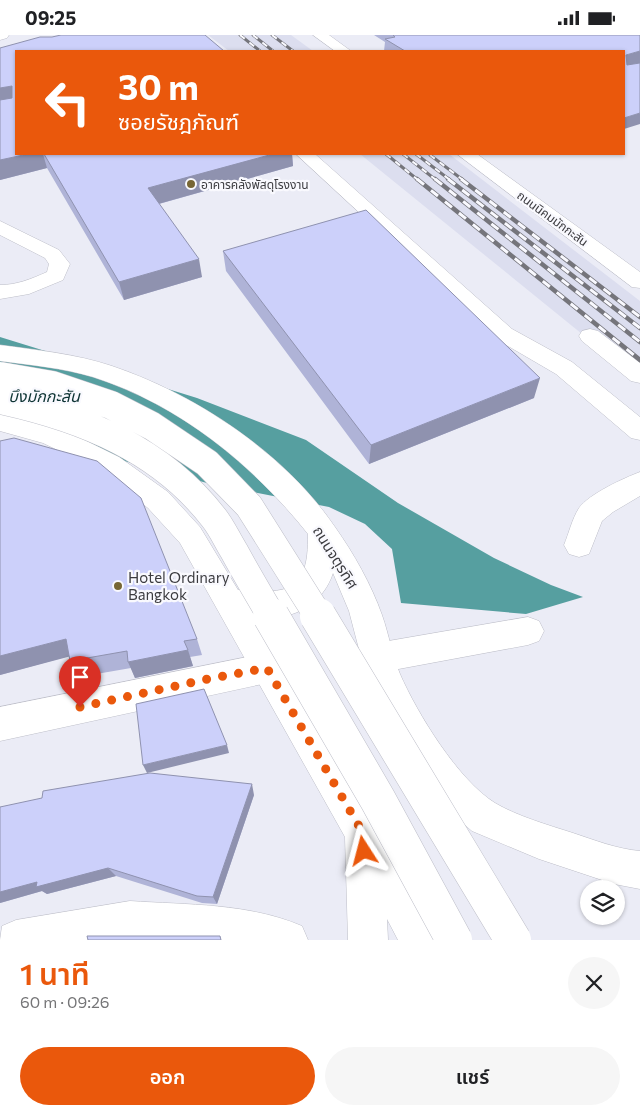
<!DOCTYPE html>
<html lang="th">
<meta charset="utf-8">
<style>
:root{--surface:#fff;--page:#f6f6f6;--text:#202124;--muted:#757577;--accent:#ea580c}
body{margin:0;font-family:Commissioner,"Noto Sans Thai",sans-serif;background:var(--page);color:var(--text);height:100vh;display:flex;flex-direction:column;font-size:19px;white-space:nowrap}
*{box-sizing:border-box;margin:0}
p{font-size:16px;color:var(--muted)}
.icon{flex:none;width:28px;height:28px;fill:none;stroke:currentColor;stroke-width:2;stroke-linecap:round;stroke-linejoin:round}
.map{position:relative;height:905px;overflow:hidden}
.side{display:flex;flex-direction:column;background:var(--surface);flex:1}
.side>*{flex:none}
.guide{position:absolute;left:15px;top:15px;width:610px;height:105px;border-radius:0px;box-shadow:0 1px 4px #0004;background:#ea580c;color:#fff;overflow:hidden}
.controls{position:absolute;left:580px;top:845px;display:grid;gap:10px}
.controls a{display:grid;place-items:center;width:45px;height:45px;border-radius:50%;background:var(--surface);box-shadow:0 1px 4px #0004;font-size:25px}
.pin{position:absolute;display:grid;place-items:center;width:42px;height:42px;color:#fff;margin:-51px -21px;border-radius:50% 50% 50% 0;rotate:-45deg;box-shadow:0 0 5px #0007}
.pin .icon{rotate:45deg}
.me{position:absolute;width:55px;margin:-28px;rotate:351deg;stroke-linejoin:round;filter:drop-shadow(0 0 4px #0008)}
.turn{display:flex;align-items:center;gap:18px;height:105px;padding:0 20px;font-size:22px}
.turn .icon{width:65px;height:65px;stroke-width:2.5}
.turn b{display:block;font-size:35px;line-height:42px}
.round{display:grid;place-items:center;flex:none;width:52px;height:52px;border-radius:26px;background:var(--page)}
.summary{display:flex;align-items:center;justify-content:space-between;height:85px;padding:0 20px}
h1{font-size:30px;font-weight:600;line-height:38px;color:var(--accent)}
.cta{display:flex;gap:10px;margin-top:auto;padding:10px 20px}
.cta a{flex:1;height:58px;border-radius:30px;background:var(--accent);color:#fff;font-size:20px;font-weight:600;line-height:58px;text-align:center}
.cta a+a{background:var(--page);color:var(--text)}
.status{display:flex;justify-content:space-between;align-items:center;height:35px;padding:0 25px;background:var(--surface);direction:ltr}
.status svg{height:14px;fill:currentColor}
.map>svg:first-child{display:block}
</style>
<div class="status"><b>09:25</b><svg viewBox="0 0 49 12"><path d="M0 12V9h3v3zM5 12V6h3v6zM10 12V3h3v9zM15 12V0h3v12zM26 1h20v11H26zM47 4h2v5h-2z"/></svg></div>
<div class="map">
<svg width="640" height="905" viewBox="0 0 640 905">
<rect width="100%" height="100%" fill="#ebecf6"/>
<path fill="#dcdeef" d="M208 0H291L313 16H229Z
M360 119H449L640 266V346Z"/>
<path fill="#569fa0" d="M0 302 197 363 306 405 398 468 494 523 551 550 583 562 526 579 401 568 392 514 365 489 329 472 207 448 0 393Z"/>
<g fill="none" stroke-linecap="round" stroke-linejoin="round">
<g stroke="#bdbec8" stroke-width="1">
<path id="minor" d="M313 0H329L351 16H335Z
M296 119H315L512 294 572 327 640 382V405L631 403 556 339 496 304Z
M457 119H477L640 237V253L632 252Z
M0 186 59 215 70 229 63 245 29 259 0 264V250C17 250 31 244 47 237L49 229 45 223 0 200Z
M590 294 598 296 640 328V348L631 346 582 306 579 301 582 296Z
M640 437V461L613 477 602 486 589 519 579 522 569 519 564 510C569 498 572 484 579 473 589 459 624 443 640 437Z
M528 582 539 586 544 596 539 606 528 610 377 638 365 634 361 623 365 612 377 608Z
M267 618 279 622 283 633 279 644 267 648 0 706V672Z
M130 866C188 870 248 868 302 891L308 905H0L2 891 16 885Z"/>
</g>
<g stroke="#bdbec8" stroke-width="1">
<path id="major" d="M0 310C37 315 76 319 112 331 195 359 285 418 335 492 354 519 371 549 382 580 389 600 392 620 400 639 417 678 458 745 495 768 517 781 548 790 573 798 594 805 617 814 640 816V854L614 849 539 824 472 796 450 777 420 740 382 674 361 622 349 576 333 538C322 572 288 588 254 581L376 784 440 905H398L387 884 388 905H348L345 802 180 508 148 473 101 436 43 408 0 396V378L60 393 119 422 168 457 200 492 238 555C249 551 259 556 270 556 306 556 308 527 308 499 252 429 180 370 93 342 63 333 31 330 0 326Z"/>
</g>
<g stroke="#bdbec8" stroke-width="1">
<path id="highway" d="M0 0H9L7 3 0 5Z"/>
</g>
<use href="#minor" fill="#fff" fill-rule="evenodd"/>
<use href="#major" fill="#fff" fill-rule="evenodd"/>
<use href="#highway" fill="#fff" fill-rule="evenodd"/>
<g stroke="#75757b" stroke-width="3">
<path id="rail-far1" d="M240 0 260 16
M253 0 273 16
M272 0 293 16
M386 119 418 145
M403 119 436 145
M416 119 450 145
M430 120 463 145"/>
</g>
<g stroke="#75757b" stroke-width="4.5">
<path id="rail" d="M417 144 640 325
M435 144 640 307
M448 144 640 293
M461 144 640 282"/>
</g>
<use href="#rail-far1" stroke="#f9f9fe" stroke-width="2" stroke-dasharray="6" stroke-linecap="butt"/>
<use href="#rail" stroke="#f9f9fe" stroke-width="3" stroke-dasharray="9" stroke-linecap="butt"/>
<g stroke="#bdbec8" stroke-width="29" stroke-linecap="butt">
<path id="major-bridge-far1" d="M0 341 52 350 111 370 152 391 207 428 249 471 319 582
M0 365C83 383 161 414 214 483 222 493 227 505 234 516 246 538 259 560 272 582"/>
</g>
<g stroke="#bdbec8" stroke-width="37" stroke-linecap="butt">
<path id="major-bridge" d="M271 581 378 765 454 905
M318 581 513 905"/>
</g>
<use href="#major-bridge-far1" stroke="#fff" stroke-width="28"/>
<use href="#major-bridge" stroke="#fff" stroke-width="36"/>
</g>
<path fill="#afb3d7" d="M374 0H640L624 16H384L385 7Z
M0 13 16 119H292L293 131 159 169 202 242 124 265 47 133 0 145Z
M223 216 534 363 369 429 226 236Z
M0 406 197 604 202 620 190 622 193 631 135 643 131 633 79 642 70 626 69 621 0 640Z
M254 760 217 869 202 868 116 841 47 859 42 856 0 868V772Z"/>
<path fill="#8f92af" d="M640 16V28L624 32 626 20Z
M12 51 16 64 0 71V53Z
M640 78V89L624 94V83Z
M28 119H43L47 133 0 145V125Z
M273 119H292L293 131 151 171 148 153Z
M199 224 202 242 124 265 119 247Z
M540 343 534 363 369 429 371 410Z
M66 604 75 620 0 640V621Z
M188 615 193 631 135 643 128 627Z
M227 710 229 718 147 738 143 730Z
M252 749 254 760 217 869 213 862Z
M108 833 116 841 47 859 42 856 0 868V857L37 847Z"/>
<path fill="#ccd0fa" stroke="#8f92af" d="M61 0H205L224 16H16V119H28L0 125V65L12 63V51L0 53V13L40 2H52Z
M393 0H640V16L626 20 627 30 640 28V78L624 83V16H405L385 4 395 2Z
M44 119H273L148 153 199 224 119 247Z
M366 175 540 343 371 410 223 216Z
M14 403 97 426 141 463 197 604 184 606 188 615 128 627 127 616 70 626 66 604 0 621V406Z
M204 654 227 710 143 730 136 669Z
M150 738 252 749 213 862 197 861 108 833 36 852 37 847 0 857V772L42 763 43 756Z
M87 901H220L221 905H88Z"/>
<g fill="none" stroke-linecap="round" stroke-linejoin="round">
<path stroke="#ea580c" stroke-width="9" stroke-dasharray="0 16.2" d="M80 672 208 644 267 633 363 798 364 816"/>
</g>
<g fill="#776634" stroke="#f9f9fe" stroke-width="2">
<circle cx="191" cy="149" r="5"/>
<circle cx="118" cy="551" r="5"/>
</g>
<g text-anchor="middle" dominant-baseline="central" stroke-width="4.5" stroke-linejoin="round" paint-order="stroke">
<g font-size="12" fill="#3c3c40" stroke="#f9f9fe" text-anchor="start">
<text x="201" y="149">อาคารคลังพัสดุโรงงาน</text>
</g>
<g font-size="12" fill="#3c3c40" stroke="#f9f9fe">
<text transform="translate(553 183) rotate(36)">ถนนนิคมมักกะสัน</text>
</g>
<g font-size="15" fill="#3c3c40" stroke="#f9f9fe">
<text transform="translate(336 522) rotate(58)">ถนนจตุรทิศ</text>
</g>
<g font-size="15" fill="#3c3c40" stroke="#f9f9fe" text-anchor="start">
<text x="128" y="542">Hotel Ordinary<tspan x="128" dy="17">Bangkok</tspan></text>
</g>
<g font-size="16" font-style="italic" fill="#0e3434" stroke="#f9f9fe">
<text x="44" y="360">บึงมักกะสัน</text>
</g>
</g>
</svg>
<div class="controls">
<a><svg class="icon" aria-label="layers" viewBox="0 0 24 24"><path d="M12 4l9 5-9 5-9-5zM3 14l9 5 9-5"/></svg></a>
</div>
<div class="pin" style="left:80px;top:672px;background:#d93025"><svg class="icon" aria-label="arrive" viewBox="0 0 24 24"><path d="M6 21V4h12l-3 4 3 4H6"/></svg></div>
<svg class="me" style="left:364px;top:816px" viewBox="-20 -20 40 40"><path d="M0-17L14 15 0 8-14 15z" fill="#ea580c" stroke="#fff" stroke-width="4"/></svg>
<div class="guide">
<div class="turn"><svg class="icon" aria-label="left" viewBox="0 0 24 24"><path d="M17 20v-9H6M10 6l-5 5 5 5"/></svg><div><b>30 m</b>ซอยรัชฎภัณฑ์</div></div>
</div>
</div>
<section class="side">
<div class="summary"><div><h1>1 นาที</h1><p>60 m · 09:26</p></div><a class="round"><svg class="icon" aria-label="close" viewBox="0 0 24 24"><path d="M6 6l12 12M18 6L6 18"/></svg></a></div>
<div class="cta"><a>ออก</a><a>แชร์</a></div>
</section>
